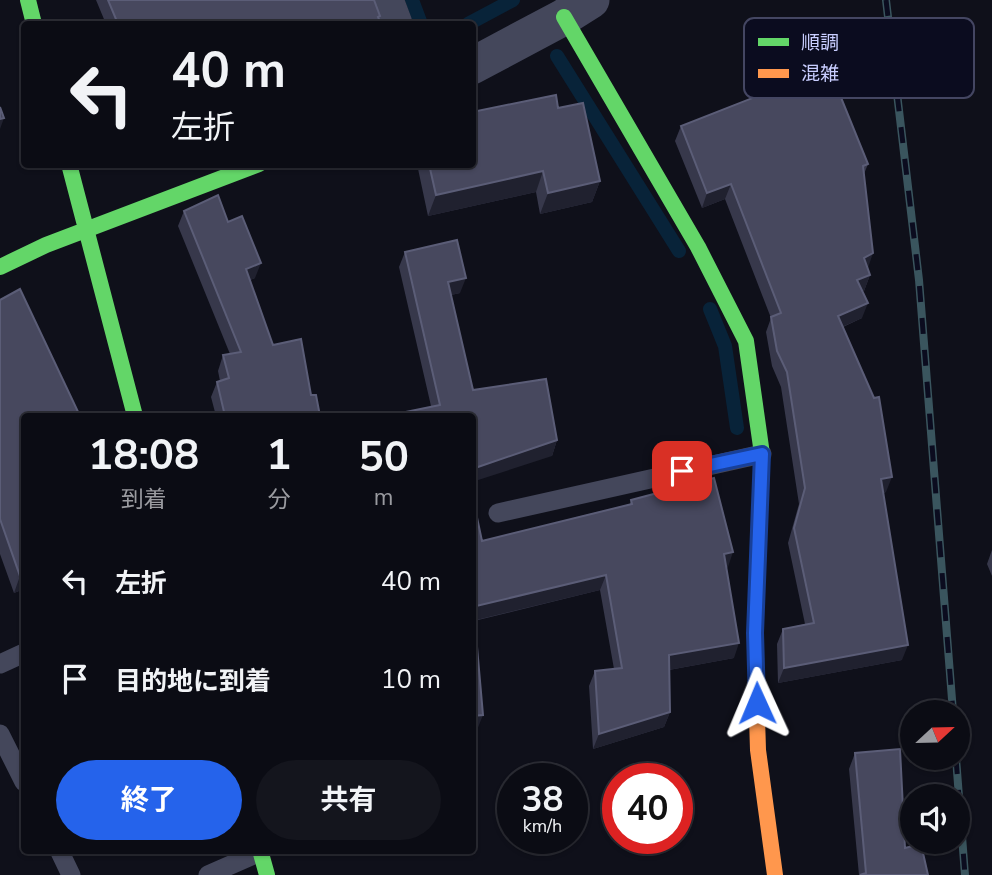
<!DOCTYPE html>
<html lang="ja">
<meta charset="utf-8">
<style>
:root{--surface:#0b0c14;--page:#14151d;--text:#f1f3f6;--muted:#9a9ba0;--line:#2b2c34;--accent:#2563eb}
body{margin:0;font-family:"Nunito Sans","Noto Sans JP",sans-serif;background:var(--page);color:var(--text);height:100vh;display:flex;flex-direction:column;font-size:26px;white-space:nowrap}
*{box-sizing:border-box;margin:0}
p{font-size:23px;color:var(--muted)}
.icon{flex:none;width:38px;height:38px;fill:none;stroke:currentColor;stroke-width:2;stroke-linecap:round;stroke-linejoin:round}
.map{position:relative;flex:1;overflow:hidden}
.panel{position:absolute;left:21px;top:413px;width:455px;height:441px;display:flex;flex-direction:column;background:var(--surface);border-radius:7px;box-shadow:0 2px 5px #0004,0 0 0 2px var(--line)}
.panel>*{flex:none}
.banner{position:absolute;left:21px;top:21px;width:455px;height:147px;border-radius:7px;box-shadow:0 2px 5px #0004,0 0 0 2px var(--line);background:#0b0c14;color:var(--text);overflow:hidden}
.needle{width:46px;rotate:68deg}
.buttons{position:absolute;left:900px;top:700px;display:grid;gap:14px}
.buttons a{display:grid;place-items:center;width:70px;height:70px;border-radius:50%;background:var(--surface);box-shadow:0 2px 5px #0004,0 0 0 2px var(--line);font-size:35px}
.speed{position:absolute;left:497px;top:763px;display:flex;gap:14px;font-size:35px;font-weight:700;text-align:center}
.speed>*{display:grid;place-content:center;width:91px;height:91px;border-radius:50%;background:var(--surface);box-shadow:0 2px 5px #0004,0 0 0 2px var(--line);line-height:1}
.speed small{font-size:18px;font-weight:400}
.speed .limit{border:10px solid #d22;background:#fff;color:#111}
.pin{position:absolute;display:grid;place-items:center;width:60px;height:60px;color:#fff;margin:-30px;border-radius:14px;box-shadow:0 4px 10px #0006}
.me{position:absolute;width:77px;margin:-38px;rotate:359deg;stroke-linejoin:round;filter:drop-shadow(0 0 5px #0008)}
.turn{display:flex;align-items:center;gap:24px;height:147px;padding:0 35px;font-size:32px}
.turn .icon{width:91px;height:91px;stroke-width:2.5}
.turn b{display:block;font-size:49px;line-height:60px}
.eta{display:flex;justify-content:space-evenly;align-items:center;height:119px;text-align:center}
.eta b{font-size:42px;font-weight:700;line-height:49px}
.primary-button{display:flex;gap:14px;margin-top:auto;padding:14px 35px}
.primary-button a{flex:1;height:80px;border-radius:42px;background:var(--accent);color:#fff;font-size:28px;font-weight:700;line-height:80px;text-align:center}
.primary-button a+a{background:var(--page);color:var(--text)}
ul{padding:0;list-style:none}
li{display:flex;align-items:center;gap:21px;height:98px;padding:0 35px}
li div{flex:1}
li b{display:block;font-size:26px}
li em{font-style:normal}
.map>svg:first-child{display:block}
</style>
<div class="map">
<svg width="992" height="875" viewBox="0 0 992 875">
<rect width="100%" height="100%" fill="#0f101a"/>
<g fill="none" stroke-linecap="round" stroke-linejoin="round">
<path stroke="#082339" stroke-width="14" d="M412 0 421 24
M468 24 513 0
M557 56 679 251
M710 309 725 346 737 428"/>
<path stroke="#44475b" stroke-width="19" d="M498 513 762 454
M0 664 24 653
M0 734 24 782
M59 850 71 875
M208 875 260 852"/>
<path stroke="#44475b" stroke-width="37" d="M385 0 394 24
M472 66 564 17 591 0"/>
<path stroke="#63d668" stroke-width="16" d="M28 0 34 24
M564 17 698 247 746 341 762 454 755 633 757 717
M69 164 135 416
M0 267 46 245 259 164
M260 850 267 875"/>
<path stroke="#ff974d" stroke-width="16" d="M757 717 758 750 775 875"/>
<g stroke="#3a555e" stroke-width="8">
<path id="rail" d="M886 0 919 280 953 712
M956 758 965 875"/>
</g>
<use href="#rail" stroke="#0b0c1f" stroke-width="5" stroke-dasharray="16" stroke-linecap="butt"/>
</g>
<path fill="#37384b" d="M96 0H374L380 16 379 19 381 24H106Z
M558 108 600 181 592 202 540 214 536 192 428 216 417 164H472Z
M681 126 868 164 864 174 867 268 870 275 864 291H863L862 318 843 327 886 492 883 493 902 660 778 683 777 644 783 629 805 624 788 543 799 504 781 387 772 366 766 332 771 318 725 199 702 208 675 141Z
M184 211 228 222 255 278 250 280 273 345 311 395 320 416H216L211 397 217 382 220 381 218 371 223 355 230 354 178 226Z
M405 252 460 293 451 295 473 390 557 440 552 456 431 406 399 267Z
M0 300 24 589 14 593 0 554Z
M472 494 482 541 630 504 631 500 728 567 726 568 734 658 669 670 670 712 664 727 593 749 589 686 595 671 614 669 600 590 474 621 477 730 472 731Z
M992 550V576L987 564Z
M855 753 905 848 928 875H859L849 769Z"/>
<path fill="#20212f" d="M4 118 0 129V119Z
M543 171 536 192 428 216 436 195Z
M600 181 592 202 540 214 548 193Z
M731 184 725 199 702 208 707 193Z
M873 253 868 268 864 258Z
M261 263 255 278 241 284 246 269Z
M870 275 864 291 852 295 857 280Z
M466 278 460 293 442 297 448 282Z
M868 303 862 318 833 331 838 316Z
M557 440 552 456 472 482V469Z
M892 477 886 492 875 494 881 479Z
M733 552 728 567 718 570 724 554Z
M24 574V589L14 593 20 576Z
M606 575 600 590 472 621V607Z
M739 643 734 658 663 671 669 655Z
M908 645 902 660 778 683 784 668Z
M670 712 664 727 593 749 599 734Z
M483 715 477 730 472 731V716Z"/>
<path fill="#47485e" stroke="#5b5d77" stroke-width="2" d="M108 0H374L380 16 378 17 381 24H118Z
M829 68 868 164 863 166 873 253 864 258 870 275 857 280 868 303 838 316 874 398 879 397 892 477 881 479 908 645 784 668 783 629 814 623 794 528 805 488 787 372 777 351 771 317 781 313 731 184 707 193 681 126Z
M556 95 558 108 583 103 600 181 548 193 543 171 436 195 429 164H472V112Z
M0 107 4 118 0 119Z
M218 195 228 222 242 216 261 263 246 269 273 345 301 339 311 395H316L320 416H225L217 382 229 378 223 355 241 352 184 211Z
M457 240 466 278 448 282 473 390 546 379 557 440 472 469V416H386L440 405 405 252Z
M20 289 80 416H24V574L20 576 0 519V300Z
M714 478 733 552 724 554 739 643 669 655 670 712 599 734 595 671 622 668 606 575 472 607V494L482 541 632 504 631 500Z
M472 615 475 624 483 715 472 716Z
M900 749 905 848 921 844 928 875H860L866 873 855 753Z"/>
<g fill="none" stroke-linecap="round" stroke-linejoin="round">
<g stroke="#184099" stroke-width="18">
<path id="route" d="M682 471 762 454 755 633 757 703"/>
</g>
<use href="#route" stroke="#2563eb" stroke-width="12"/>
</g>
<rect x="744" y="18" width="230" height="80" rx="10" fill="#0b0c1f" stroke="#444662" stroke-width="2"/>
<rect x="758" y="38" width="31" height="8" fill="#63d668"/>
<rect x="758" y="69" width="31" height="9" fill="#ff974d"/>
<g font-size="19" fill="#c9ceff">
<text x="801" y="49">順調</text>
<text x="801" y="80">混雑</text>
</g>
</svg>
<div class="buttons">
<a><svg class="needle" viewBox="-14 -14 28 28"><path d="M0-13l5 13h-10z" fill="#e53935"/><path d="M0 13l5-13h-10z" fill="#9a9ba0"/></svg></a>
<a><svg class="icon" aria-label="sound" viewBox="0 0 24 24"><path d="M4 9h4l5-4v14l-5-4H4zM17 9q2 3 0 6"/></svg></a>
</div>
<div class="speed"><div>38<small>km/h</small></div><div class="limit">40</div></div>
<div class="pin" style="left:682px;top:471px;background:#d93025"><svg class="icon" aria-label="arrive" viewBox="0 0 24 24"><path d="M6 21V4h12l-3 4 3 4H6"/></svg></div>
<svg class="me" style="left:757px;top:703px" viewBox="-20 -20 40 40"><path d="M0-17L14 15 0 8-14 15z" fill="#2563eb" stroke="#fff" stroke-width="4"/></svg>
<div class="banner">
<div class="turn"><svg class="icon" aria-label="left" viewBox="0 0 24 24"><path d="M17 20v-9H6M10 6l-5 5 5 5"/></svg><div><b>40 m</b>左折</div></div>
</div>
<section class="panel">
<div class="eta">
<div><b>18:08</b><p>到着</p></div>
<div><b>1</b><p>分</p></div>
<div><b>50</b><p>m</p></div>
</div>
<ul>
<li><svg class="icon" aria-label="left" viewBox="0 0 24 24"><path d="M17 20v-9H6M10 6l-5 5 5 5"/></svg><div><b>左折</b></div><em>40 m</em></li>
<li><svg class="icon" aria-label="arrive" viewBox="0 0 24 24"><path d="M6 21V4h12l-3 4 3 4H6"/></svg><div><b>目的地に到着</b></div><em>10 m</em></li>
</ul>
<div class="primary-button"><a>終了</a><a>共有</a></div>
</section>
</div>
